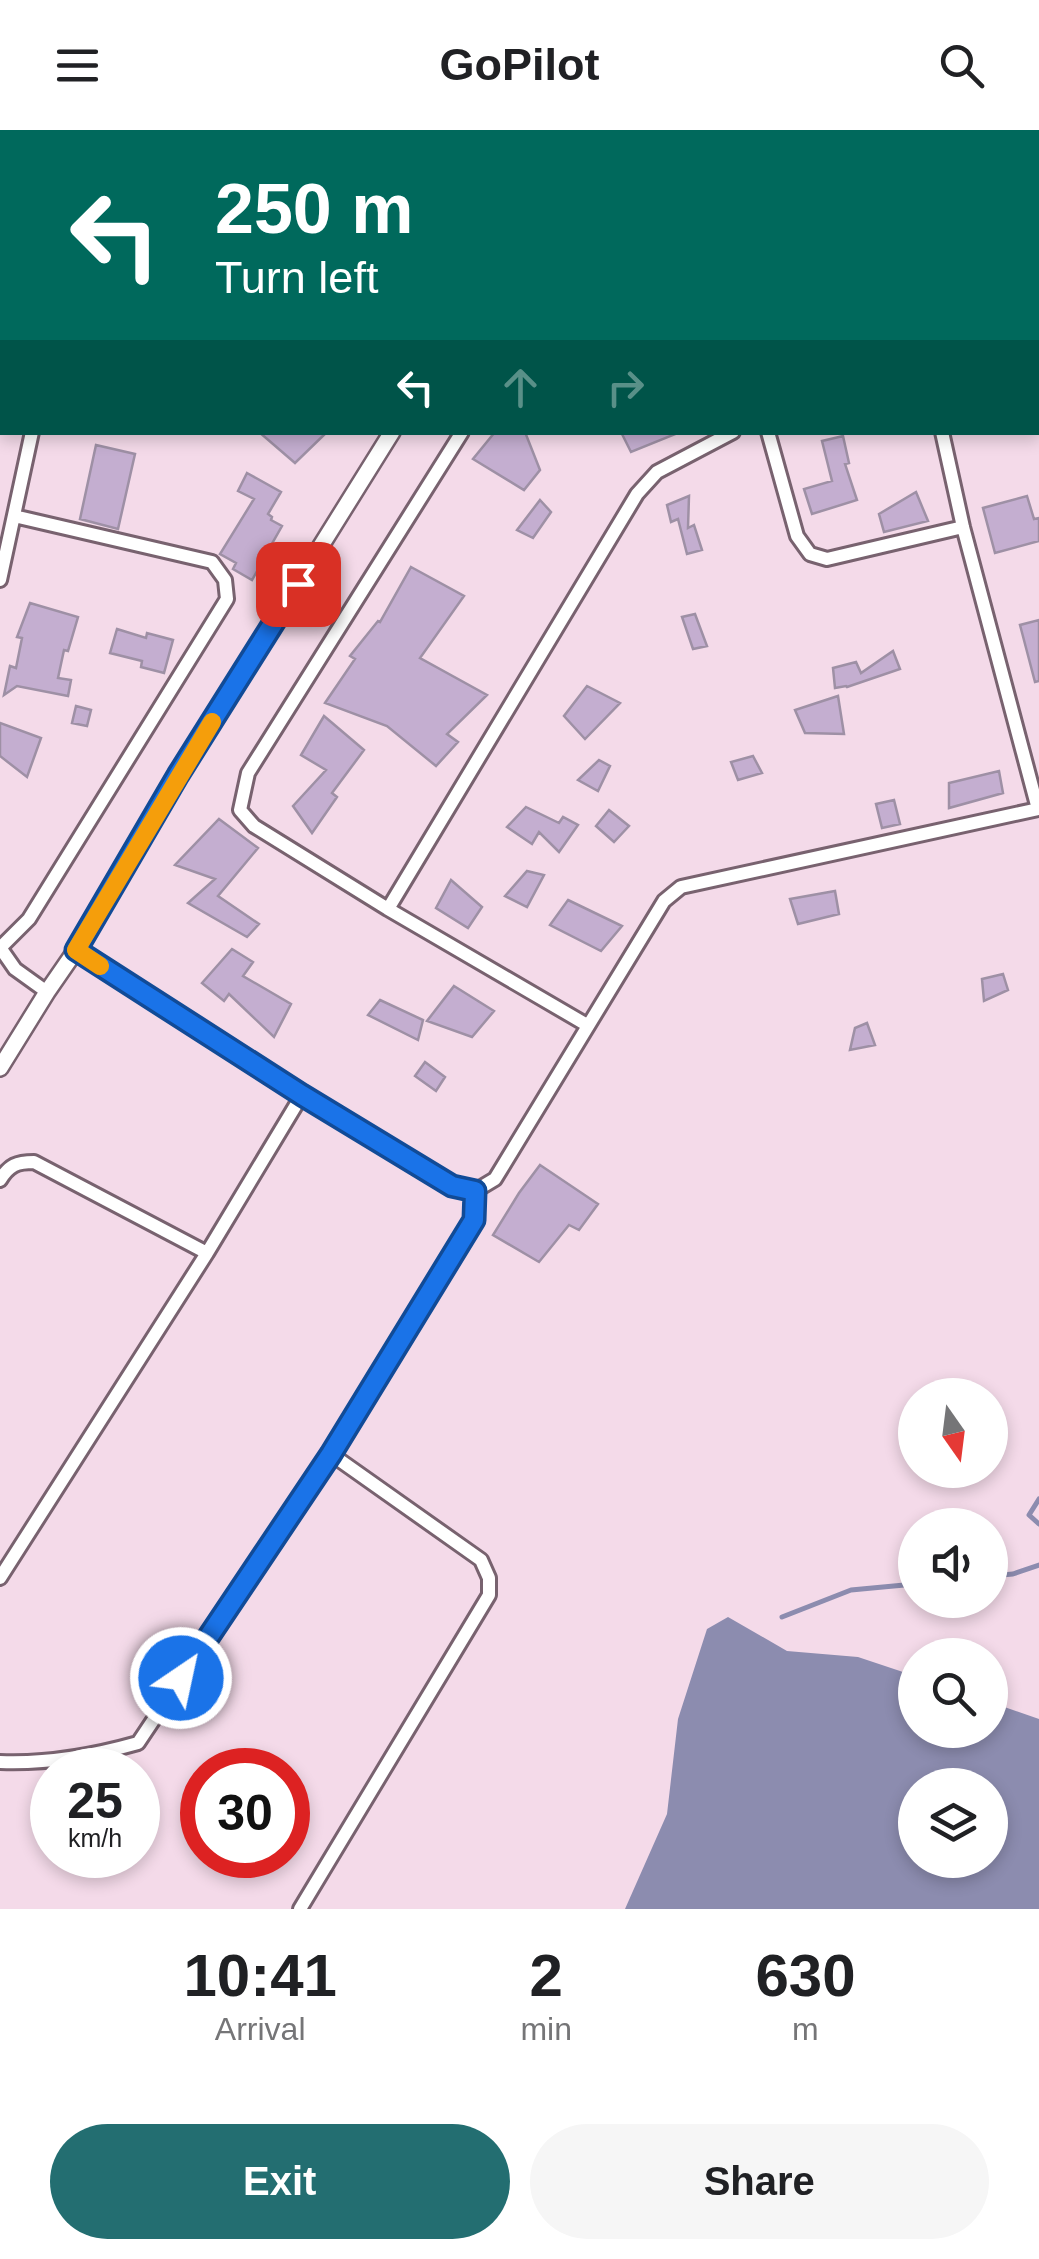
<!DOCTYPE html>
<style>
:root{--surface:#fff;--page:#f6f6f6;--text:#202124;--muted:#757577;--accent:#236e71}
body{margin:0;font-family:Arial,sans-serif;background:var(--page);color:var(--text);height:100vh;display:flex;flex-direction:column;font-size:38px;white-space:nowrap}
*{box-sizing:border-box;margin:0}
p{font-size:32px;color:var(--muted)}
.icon{flex:none;width:55px;height:55px;fill:none;stroke:currentColor;stroke-width:2;stroke-linecap:round;stroke-linejoin:round}
.map{position:relative;height:1779px;overflow:hidden}
.side{display:flex;flex-direction:column;background:var(--surface);flex:1}
.side>*{flex:none}
.guide{position:absolute;left:0px;top:0px;width:1040px;height:305px;box-shadow:0 5px 15px #0003;background:#00695c;color:#fff;overflow:hidden}
.needle{width:65px;rotate:166deg}
.buttons{position:absolute;left:898px;top:1248px;display:grid;gap:20px}
.buttons a{display:grid;place-items:center;width:110px;height:110px;border-radius:50%;background:var(--surface);box-shadow:0 5px 15px #0003;font-size:50px}
.speed{position:absolute;left:30px;top:1618px;display:flex;gap:20px;font-size:50px;font-weight:700;text-align:center}
.speed>*{display:grid;place-content:center;width:130px;height:130px;border-radius:50%;background:var(--surface);box-shadow:0 5px 15px #0003;line-height:1}
.speed small{font-size:25px;font-weight:400}
.speed .limit{border:15px solid #d22;background:#fff;color:#111}
.pin{position:absolute;display:grid;place-items:center;width:85px;height:85px;color:#fff;margin:-42px;border-radius:20px;box-shadow:0 5px 15px #0006}
.me{position:absolute;width:110px;margin:-55px;rotate:34deg;stroke-linejoin:round;filter:drop-shadow(0 0 8px #0008)}
.turn{display:flex;align-items:center;gap:35px;height:210px;padding:0 50px;font-size:45px}
.turn .icon{width:130px;height:130px;stroke-width:2.5}
.turn b{display:block;font-size:70px;line-height:85px}
.lanes{display:flex;align-items:center;height:95px;padding:0 50px;background:#0003;justify-content:center;gap:50px;direction:ltr}
.lanes .off{opacity:.35}
.eta{display:flex;justify-content:space-evenly;align-items:center;height:170px;text-align:center}
.eta b{font-size:60px;font-weight:700;line-height:70px}
.primary-button{display:flex;gap:20px;margin-top:auto;padding:20px 50px}
.primary-button a{flex:1;height:115px;border-radius:60px;background:var(--accent);color:#fff;font-size:40px;font-weight:700;line-height:115px;text-align:center}
.primary-button a+a{background:var(--page);color:var(--text)}
header{display:flex;justify-content:space-between;align-items:center;height:130px;padding:0 50px;background:var(--surface);font-size:45px;font-weight:700}
.map>svg:first-child{display:block}
</style>
<header><svg class="icon" aria-label="menu" viewBox="0 0 24 24"><path d="M4 6h16M4 12h16M4 18h16"/></svg>GoPilot<svg class="icon" aria-label="search" viewBox="0 0 24 24"><circle cx="10" cy="10" r="6"/><path d="M15 15l6 6"/></svg></header>
<div class="map">
<svg width="1039" height="1779" viewBox="0 0 1039 1779">
<rect width="100%" height="100%" fill="#f4dae9"/>
<path fill="#8c8caf" fill-rule="evenodd" d="M728 1487 787 1521 858 1527 915 1546V1600H990V1572L1039 1589V1779H625L667 1684 678 1589 707 1499ZM915 1655H990V1730H915Z"/>
<g fill="none" stroke-linecap="round" stroke-linejoin="round">
<path stroke="#8c8caf" stroke-width="5" d="M1039 1369 1029 1385 1039 1394
M990 1446 1013 1444 1039 1435
M782 1487 851 1460 915 1454"/>
</g>
<path fill="#c4aed0" stroke="#9e90a5" stroke-width="2.5" d="M259 302H327L295 333Z
M495 302H525L540 340 524 360 473 329Z
M621 302H678V303L631 322Z
M843 306 849 333 845 334 857 370 812 384 804 359 832 351 822 311Z
M96 315 135 324 118 399 80 389Z
M247 343 281 362 268 384 272 387 271 390 282 396 269 419 273 422 264 438 260 436 252 450 233 439 236 433 220 424 254 369 238 361Z
M916 362 928 391 884 402 879 384Z
M689 366 688 398 694 395 702 420 687 424 678 389 671 392 667 375Z
M1027 366 1034 389 1039 388V411L995 423 983 378Z
M540 370 551 382 533 408 517 400Z
M411 437 464 466 420 528 487 565 447 604 458 612 436 636 387 596 325 573 355 529 350 526 378 491 380 492Z
M30 473 78 487 68 521 64 520 58 548 71 550 68 566 17 556 4 565 10 536 16 538 22 508 17 507Z
M695 484 707 516 693 519 682 487Z
M1039 490V551L1035 552 1020 495Z
M117 499 146 508 147 503 173 510 164 543 141 537 142 531 110 523Z
M893 521 900 539 847 557 846 556 835 558 833 538 856 532 861 543Z
M587 556 620 573 585 609 564 586Z
M838 566 844 604 805 603 795 580Z
M76 576 91 580 87 596 72 593Z
M324 586 364 620 332 663 337 667 312 703 293 676 326 640 301 625Z
M0 593 41 608 27 647 0 626Z
M753 626 762 643 738 650 731 632Z
M599 630 610 636 598 661 578 650Z
M999 641 1003 663 949 678V653Z
M894 670 900 694 882 698 876 674Z
M526 677 559 693 563 687 578 695 559 722 539 702 532 714 507 697Z
M609 680 629 696 614 712 596 696Z
M219 689 258 718 218 766 259 794 247 807 188 773 215 749 175 735Z
M527 741 544 745 527 777 505 766Z
M451 750 482 777 468 798 436 778Z
M835 761 839 784 798 794 790 769Z
M568 770 622 796 601 821 550 795Z
M232 819 253 832 243 846 291 874 274 907 229 864 224 871 202 853Z
M1003 844 1008 860 984 871 982 849Z
M454 856 494 881 472 907 427 891Z
M380 870 423 890 418 910 368 885Z
M867 893 875 915 850 920 855 898Z
M425 932 445 947 436 961 415 946Z
M540 1035 598 1074 579 1100 569 1095 539 1132 493 1105 519 1063Z"/>
<g fill="none" stroke-linecap="round" stroke-linejoin="round">
<g stroke="#78626f" stroke-width="18">
<path id="minor" d="M354 0 364 2
M729 0V2
M0 149 2 150
M462 302 248 643 240 680 254 696 388 779 587 895
M768 302 797 406 810 424 827 429 963 397
M0 450 32 302
M388 779 637 364 657 342 733 302
M0 818 29 789 227 469 225 450 212 432 14 386
M1 819 15 839 47 862
M76 820 302 965 452 1056 475 1061 495 1049 664 771 681 757 1038 679 963 397 942 302
M0 1050C9 1035 17 1032 34 1032L207 1123
M0 1448 207 1123 302 965
M0 1632C48 1634 92 1626 138 1613L331 1324 474 1089 475 1061
M300 1779 489 1465V1448L481 1430 331 1324"/>
</g>
<g stroke="#78626f" stroke-width="20">
<path id="tertiary" d="M821 2 826 0
M0 938 47 862 76 820 178 645 392 302"/>
</g>
<use href="#minor" stroke="#fff" stroke-width="12"/>
<use href="#tertiary" stroke="#fff" stroke-width="15"/>
</g>
<g fill="none" stroke-linecap="round" stroke-linejoin="round">
<g stroke="#114b97" stroke-width="25">
<path id="route" d="M181 1548 331 1324 474 1090 475 1061 452 1056 302 965 76 820 178 645 298 454"/>
</g>
<use href="#route" stroke="#1a73e8" stroke-width="18"/>
<path stroke="#f59e0b" stroke-width="18" d="M100 836 76 820 212 592"/>
</g>
</svg>
<div class="buttons">
<a><svg class="needle" viewBox="-14 -14 28 28"><path d="M0-13l5 13h-10z" fill="#e53935"/><path d="M0 13l5-13h-10z" fill="#757577"/></svg></a>
<a><svg class="icon" aria-label="sound" viewBox="0 0 24 24"><path d="M4 9h4l5-4v14l-5-4H4zM17 9q2 3 0 6"/></svg></a>
<a><svg class="icon" aria-label="search" viewBox="0 0 24 24"><circle cx="10" cy="10" r="6"/><path d="M15 15l6 6"/></svg></a>
<a><svg class="icon" aria-label="layers" viewBox="0 0 24 24"><path d="M12 4l9 5-9 5-9-5zM3 14l9 5 9-5"/></svg></a>
</div>
<div class="speed"><div>25<small>km/h</small></div><div class="limit">30</div></div>
<div class="pin" style="left:298px;top:454px;background:#d93025"><svg class="icon" aria-label="arrive" viewBox="0 0 24 24"><path d="M6 21V4h12l-3 4 3 4H6"/></svg></div>
<svg class="me" style="left:181px;top:1548px" viewBox="-20 -20 40 40"><circle r="17" fill="#1a73e8" stroke="#fff" stroke-width="3"/><path d="M0-11L8 9 0 5-8 9z" fill="#fff"/></svg>
<div class="guide">
<div class="turn"><svg class="icon" aria-label="left" viewBox="0 0 24 24"><path d="M17 20v-9H6M10 6l-5 5 5 5"/></svg><div><b>250 m</b>Turn left</div></div>
<div class="lanes"><svg class="icon" aria-label="left" viewBox="0 0 24 24"><path d="M17 20v-9H6M10 6l-5 5 5 5"/></svg><svg class="icon off" aria-label="ahead" viewBox="0 0 24 24"><path d="M12 20V5M6 11l6-6 6 6"/></svg><svg class="icon off" aria-label="right" viewBox="0 0 24 24"><path d="M7 20v-9h11M14 6l5 5-5 5"/></svg></div>
</div>
</div>
<section class="side">
<div class="eta">
<div><b>10:41</b><p>Arrival</p></div>
<div><b>2</b><p>min</p></div>
<div><b>630</b><p>m</p></div>
</div>
<div class="primary-button"><a>Exit</a><a>Share</a></div>
</section>
